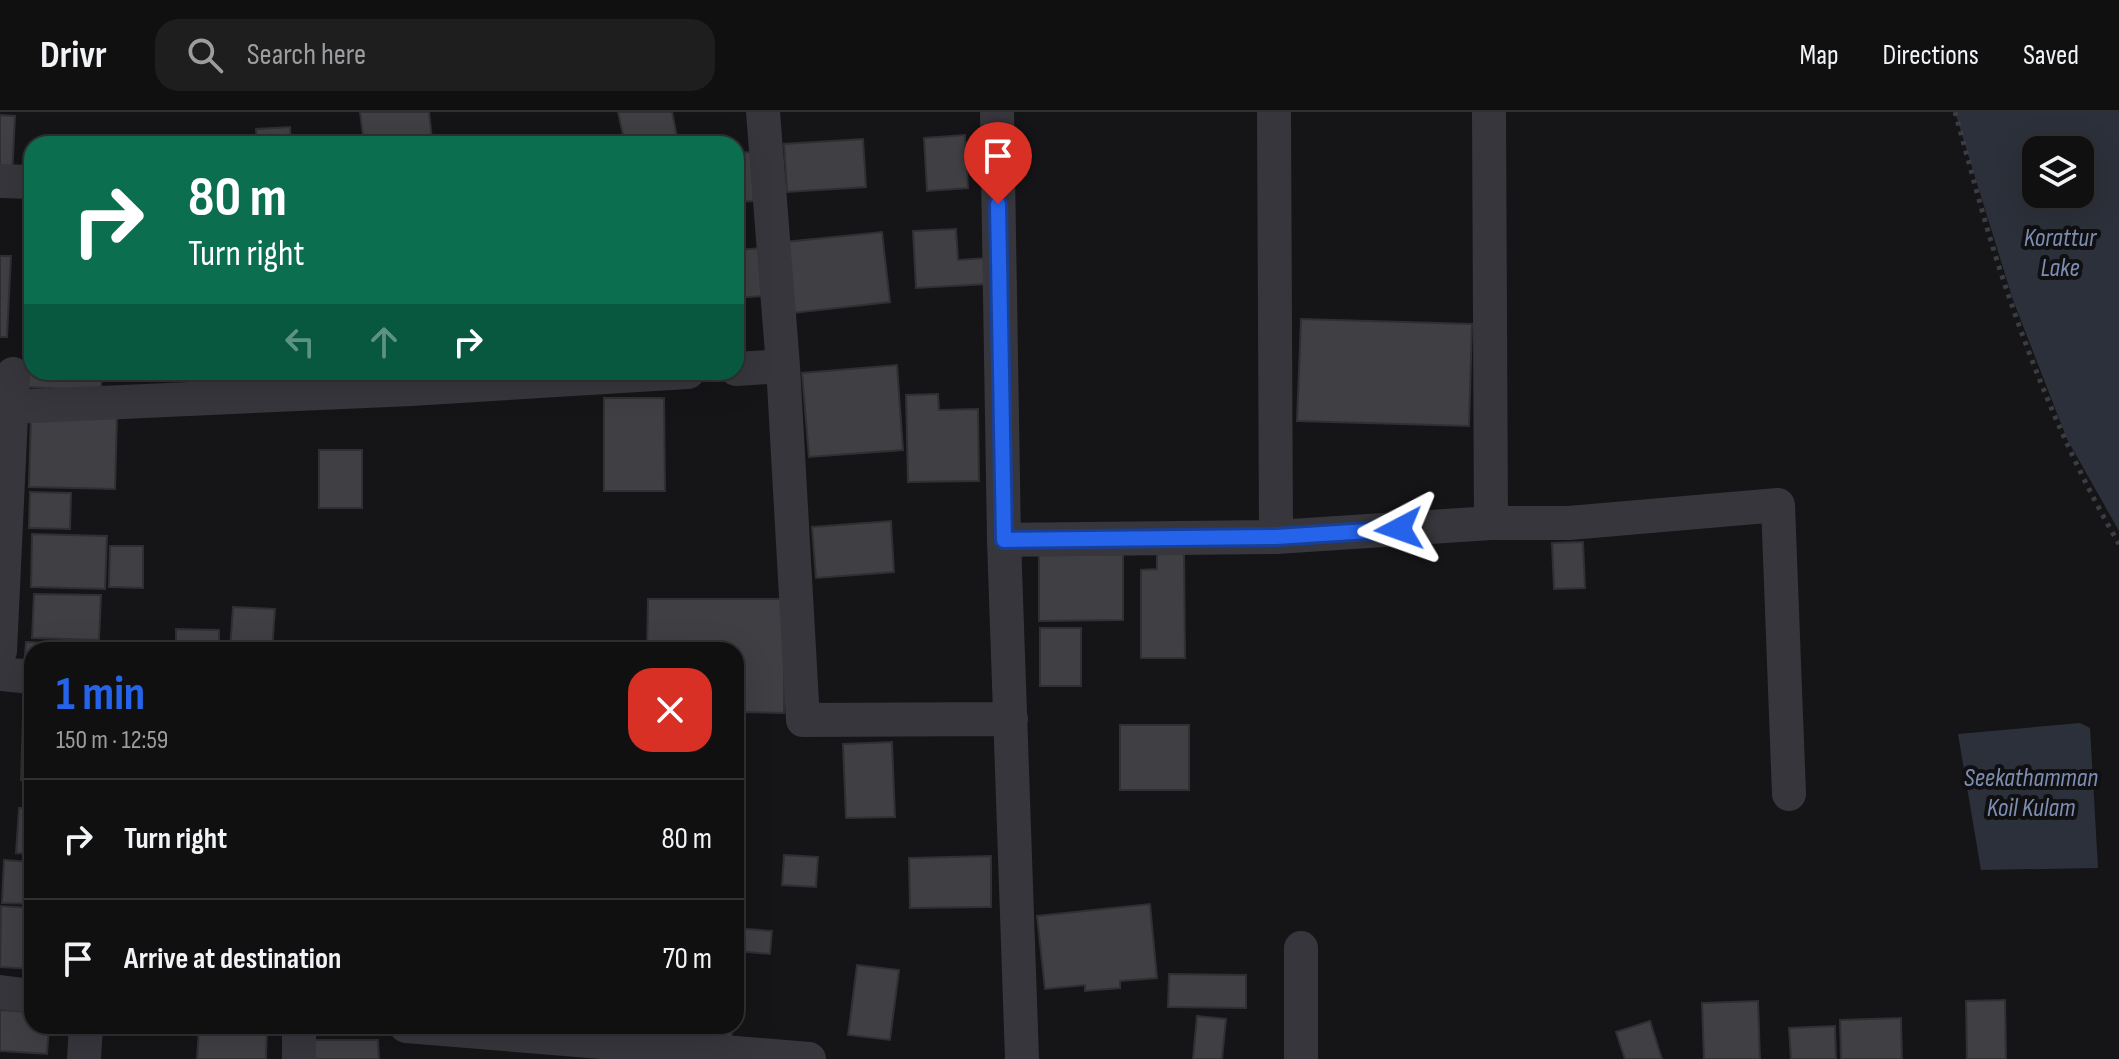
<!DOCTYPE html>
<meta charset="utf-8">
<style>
:root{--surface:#101011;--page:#1e1e1f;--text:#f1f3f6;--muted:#9c9d9f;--line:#303031;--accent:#2563eb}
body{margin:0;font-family:"Sofia Sans Condensed",sans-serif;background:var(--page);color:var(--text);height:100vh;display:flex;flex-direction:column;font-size:30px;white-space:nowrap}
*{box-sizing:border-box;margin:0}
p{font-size:26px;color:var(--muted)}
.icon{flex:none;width:44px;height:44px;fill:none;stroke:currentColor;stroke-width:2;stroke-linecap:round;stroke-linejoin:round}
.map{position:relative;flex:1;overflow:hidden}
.panel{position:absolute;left:24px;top:530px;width:720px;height:392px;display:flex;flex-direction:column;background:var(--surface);border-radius:24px;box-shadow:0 8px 32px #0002,0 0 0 2px var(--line)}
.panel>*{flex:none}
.guide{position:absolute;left:24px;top:24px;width:720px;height:244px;border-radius:24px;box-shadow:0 8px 32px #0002,0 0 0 2px var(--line);background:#0b6e4f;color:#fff;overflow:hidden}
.fabs{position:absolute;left:2022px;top:24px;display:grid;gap:16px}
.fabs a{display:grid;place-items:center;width:72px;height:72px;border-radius:16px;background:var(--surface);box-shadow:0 8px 32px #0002,0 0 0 2px var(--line);font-size:40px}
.pin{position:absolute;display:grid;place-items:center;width:68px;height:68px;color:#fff;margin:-82px -34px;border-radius:50% 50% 50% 0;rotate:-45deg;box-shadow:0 0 8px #0007}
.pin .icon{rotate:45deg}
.me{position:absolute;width:88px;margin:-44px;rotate:266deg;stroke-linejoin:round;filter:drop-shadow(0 0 6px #0008)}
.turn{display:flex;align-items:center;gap:28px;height:168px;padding:0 32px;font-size:36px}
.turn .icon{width:104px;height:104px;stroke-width:2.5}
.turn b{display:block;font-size:56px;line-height:68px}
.lanes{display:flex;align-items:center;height:76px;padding:0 32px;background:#0003;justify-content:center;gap:40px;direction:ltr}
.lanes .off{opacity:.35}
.round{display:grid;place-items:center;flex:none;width:84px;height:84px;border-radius:24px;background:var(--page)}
.head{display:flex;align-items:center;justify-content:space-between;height:136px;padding:0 32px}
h1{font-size:48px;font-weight:700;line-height:60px;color:var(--accent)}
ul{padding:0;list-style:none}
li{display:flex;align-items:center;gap:24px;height:120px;padding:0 32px;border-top:2px solid var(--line)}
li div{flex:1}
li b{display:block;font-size:30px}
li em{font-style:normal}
header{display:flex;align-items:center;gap:48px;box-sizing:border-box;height:112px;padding:0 40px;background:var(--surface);border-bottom:2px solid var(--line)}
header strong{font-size:38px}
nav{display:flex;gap:44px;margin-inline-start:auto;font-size:28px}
.search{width:560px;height:72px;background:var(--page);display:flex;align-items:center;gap:20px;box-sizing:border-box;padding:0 28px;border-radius:24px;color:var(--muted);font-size:30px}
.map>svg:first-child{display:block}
</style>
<header>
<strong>Drivr</strong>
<div class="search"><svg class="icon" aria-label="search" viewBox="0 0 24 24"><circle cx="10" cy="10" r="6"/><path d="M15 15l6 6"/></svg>Search here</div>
<nav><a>Map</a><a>Directions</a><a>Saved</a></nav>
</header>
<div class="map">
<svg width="2119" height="947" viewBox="0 0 2119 947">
<rect width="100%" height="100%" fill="#151517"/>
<path fill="#2b303a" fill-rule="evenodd" d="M1955 0H2119V419L2067 327 2013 188ZM2036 38H2080V82H2036Z
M2080 611 2090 616 2098 756 1981 758 1958 622Z"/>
<path fill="#3f3f44" stroke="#302f33" stroke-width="2" d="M360 0H429L432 27 394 32H364Z
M618 0H672L677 25 645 32H625Z
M0 3 15 4 12 66H0Z
M290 15 291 32H257L256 17Z
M965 23 968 76 927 79 924 26Z
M863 27 866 75 787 80 784 32Z
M751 40 754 89 736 90V41Z
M956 117 958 148 986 146 987 172 916 176 913 119Z
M882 120 890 190 793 201 785 130Z
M761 136 764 184 736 186V138Z
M0 144H11L7 225H0Z
M1301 207 1472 212 1469 314 1297 309Z
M28 220H32V260H102L101 279 25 275Z
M897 253 903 338 809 345 802 261Z
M938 282 939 298 978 297 979 369 908 370 906 283Z
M604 286H664L665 379H604Z
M31 301 117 303 115 377 29 375Z
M319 338H362V396H319Z
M30 380 71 381 70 417 29 416Z
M891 409 894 460 816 466 812 415Z
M32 422 107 424 105 477 31 475Z
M1583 430 1585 476 1554 477 1552 431Z
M110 434H143V476L109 475Z
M1123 439V508L1039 509V440Z
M1184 439 1185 546H1141V458L1157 457V440Z
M34 482 101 483 99 528 32 526Z
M648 487H785L784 601 736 600V538H647Z
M233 495 275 497 272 538H230Z
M1040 516H1081V574H1040Z
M176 517 219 518V538H176Z
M26 530 146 534V538H32V555H24Z
M23 604H32V668H21Z
M1120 613H1189V678H1120Z
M892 630 895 705 846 706 843 632Z
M19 696H32V742L16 741Z
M784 743 818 745 816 775 782 773Z
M991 744V795L910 796 909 746Z
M4 748 32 750V792L2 791Z
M1150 792 1157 866 1120 869V876L1085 879V873L1045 877 1037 804Z
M1 794 32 796V857L0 855Z
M736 816 772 819 770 842 736 839Z
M857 853 899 858 890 928 848 923Z
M1169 862 1246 863V896L1168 895Z
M2005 888 2006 947H1967L1966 889Z
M1758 889 1760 947H1704L1702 891Z
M0 898 32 900V914H49L47 942 0 939Z
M1197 904 1226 907 1222 947H1193Z
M1901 906 1902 947H1841L1840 908Z
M1650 909 1662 947H1625L1616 920Z
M199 914H267L266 947H197Z
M705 914H733L731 926 704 923Z
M1835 914 1836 947H1791L1789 916Z
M311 928H378L379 947H312Z"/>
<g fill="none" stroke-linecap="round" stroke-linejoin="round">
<path stroke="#3c3c43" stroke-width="5" stroke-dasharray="4 6" stroke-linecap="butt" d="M1955 0C1971 57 1985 114 2004 170 2034 260 2071 350 2119 432"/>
<path stroke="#36363c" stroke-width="34" d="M763 0 783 254 803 608 1011 607
M997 0 1004 428 1022 947
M1274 0 1276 425
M1489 0 1491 411
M0 69 32 70
M736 257 783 254
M11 295 411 277 688 260
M1004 428 1276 425 1491 411H1569L1778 393 1789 682
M0 539 13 262
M0 562 32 565
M1301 836V947
M0 880 32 884
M299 914V947
M406 914 809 947
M84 947 86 914"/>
</g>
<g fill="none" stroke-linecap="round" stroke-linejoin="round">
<g stroke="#184099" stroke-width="20">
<path id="route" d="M998 92 1004 428 1276 425 1399 417"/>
</g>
<use href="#route" stroke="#2563eb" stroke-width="14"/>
</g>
<g text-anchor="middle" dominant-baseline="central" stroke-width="8" stroke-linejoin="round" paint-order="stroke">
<g font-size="26" font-style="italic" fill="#7e8eb2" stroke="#101012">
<text x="2060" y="126">Korattur<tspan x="2060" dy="30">Lake</tspan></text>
<text x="2031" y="666">Seekathamman<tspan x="2031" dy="30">Koil Kulam</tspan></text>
</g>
</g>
</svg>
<div class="fabs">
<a><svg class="icon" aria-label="layers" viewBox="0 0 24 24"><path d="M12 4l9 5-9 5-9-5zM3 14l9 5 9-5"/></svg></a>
</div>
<div class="pin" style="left:998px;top:92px;background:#d93025"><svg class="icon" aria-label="arrive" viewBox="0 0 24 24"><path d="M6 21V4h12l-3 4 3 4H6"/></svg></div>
<svg class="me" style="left:1399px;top:417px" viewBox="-20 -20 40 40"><path d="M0-17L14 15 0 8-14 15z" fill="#2563eb" stroke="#fff" stroke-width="4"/></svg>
<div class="guide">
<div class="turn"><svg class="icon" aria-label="right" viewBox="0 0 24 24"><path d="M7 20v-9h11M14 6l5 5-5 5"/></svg><div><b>80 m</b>Turn right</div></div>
<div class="lanes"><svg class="icon off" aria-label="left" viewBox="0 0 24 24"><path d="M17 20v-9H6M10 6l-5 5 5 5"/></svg><svg class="icon off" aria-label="ahead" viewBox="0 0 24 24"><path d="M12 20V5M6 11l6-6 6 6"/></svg><svg class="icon" aria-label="right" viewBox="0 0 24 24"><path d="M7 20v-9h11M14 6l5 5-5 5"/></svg></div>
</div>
<section class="panel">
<div class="head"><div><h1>1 min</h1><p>150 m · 12:59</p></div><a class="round" style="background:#d93025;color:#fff"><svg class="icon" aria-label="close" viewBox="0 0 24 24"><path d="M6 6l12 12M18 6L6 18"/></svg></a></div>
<ul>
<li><svg class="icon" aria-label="right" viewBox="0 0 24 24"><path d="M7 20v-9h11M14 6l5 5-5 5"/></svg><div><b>Turn right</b></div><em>80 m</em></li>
<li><svg class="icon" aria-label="arrive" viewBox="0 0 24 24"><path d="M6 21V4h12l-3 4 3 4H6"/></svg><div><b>Arrive at destination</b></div><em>70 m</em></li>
</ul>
</section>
</div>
